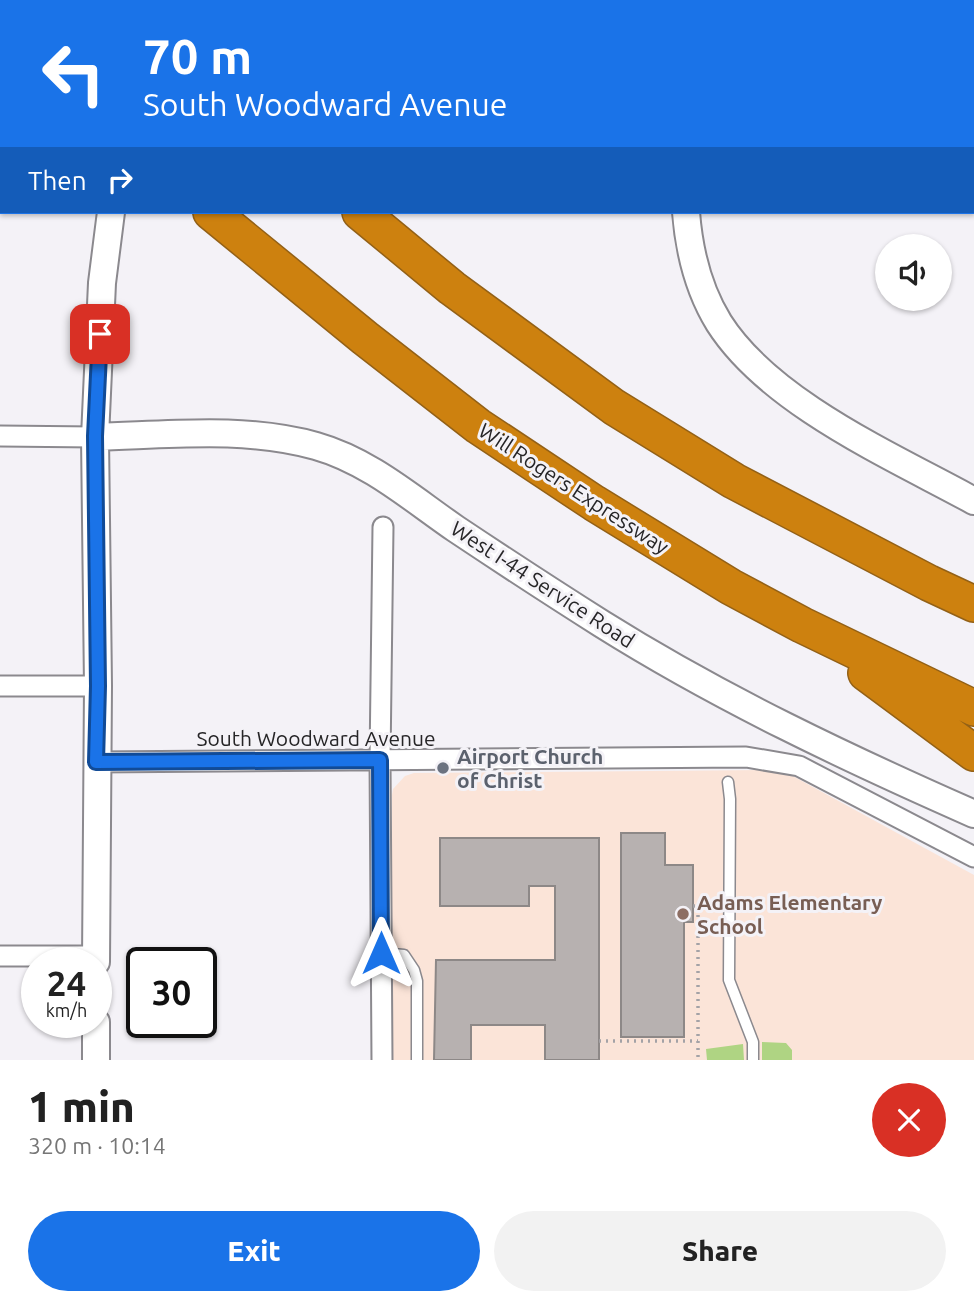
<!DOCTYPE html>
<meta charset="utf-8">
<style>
:root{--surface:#fff;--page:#f2f2f2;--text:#222;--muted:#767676;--accent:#1a73e8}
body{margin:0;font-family:Ubuntu,sans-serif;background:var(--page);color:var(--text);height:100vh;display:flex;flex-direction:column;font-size:26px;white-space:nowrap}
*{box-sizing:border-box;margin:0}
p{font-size:23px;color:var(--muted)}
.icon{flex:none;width:38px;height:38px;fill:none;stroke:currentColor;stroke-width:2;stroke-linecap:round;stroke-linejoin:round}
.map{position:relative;height:1060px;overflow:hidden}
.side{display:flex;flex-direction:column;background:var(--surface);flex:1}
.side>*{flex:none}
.guide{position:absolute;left:0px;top:0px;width:975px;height:214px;box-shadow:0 2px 5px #0004;background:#1a73e8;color:#fff;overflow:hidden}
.tools{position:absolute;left:875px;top:234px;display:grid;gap:14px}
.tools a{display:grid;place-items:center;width:77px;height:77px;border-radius:50%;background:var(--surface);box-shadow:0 2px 5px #0004;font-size:35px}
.speed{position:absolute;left:21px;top:947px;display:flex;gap:14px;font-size:35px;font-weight:700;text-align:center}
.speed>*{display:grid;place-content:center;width:91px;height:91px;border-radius:50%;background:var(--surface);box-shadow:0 2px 5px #0004;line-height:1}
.speed small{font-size:18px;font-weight:400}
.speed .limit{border:4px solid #111;border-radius:10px;background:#fff;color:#111}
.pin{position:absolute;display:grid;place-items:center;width:60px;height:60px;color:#fff;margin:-30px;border-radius:14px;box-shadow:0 4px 10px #0006}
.me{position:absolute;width:77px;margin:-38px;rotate:0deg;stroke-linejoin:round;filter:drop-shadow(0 0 5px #0008)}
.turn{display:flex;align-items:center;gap:24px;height:147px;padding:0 28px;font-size:32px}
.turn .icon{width:91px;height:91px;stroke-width:2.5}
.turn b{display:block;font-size:49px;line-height:60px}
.then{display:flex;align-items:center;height:66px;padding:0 28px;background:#0003;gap:14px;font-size:26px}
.round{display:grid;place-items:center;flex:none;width:74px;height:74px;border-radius:37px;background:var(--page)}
.head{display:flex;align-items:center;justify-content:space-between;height:119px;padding:0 28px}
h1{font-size:42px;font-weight:800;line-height:52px}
.cta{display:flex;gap:14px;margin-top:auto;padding:14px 28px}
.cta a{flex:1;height:80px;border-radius:42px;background:var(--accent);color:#fff;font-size:28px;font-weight:800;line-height:80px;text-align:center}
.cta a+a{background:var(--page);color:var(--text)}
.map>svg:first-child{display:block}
</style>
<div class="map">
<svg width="974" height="1060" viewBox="0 0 974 1060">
<rect width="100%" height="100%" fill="#f4f2f7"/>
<path fill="#fbe4d8" d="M774 770 791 775 974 875V1060H392V795L393 789 405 776 414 773Z"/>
<path fill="#afd483" d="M762 1042 786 1043 792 1050V1060H762Z
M743 1044 744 1060H707L706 1049Z"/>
<path fill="#b7b1b0" stroke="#8d8887" stroke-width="2" d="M621 833H665V865H693V922H684V1037H621Z
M440 838H599V1060H545V1025H471V1060H434L436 960H555V886H529V906H440Z"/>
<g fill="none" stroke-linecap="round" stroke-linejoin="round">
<g stroke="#8b898e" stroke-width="13">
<path id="lane" d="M728 782 730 799 729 980 753 1042V1060
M381 953 404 955 414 970 417 981V1060"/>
</g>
<g stroke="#8b898e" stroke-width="23">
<path id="street" d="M371 0 372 2
M687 2V0
M0 436 95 437
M0 686H98
M96 762 746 757 799 766 974 857
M0 956H96
M382 1060 380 760 383 527"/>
</g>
<g stroke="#8b898e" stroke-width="30">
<path id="secondary" d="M973 167H974
M0 169H2
M686 212C689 251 698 289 719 323 770 403 892 456 974 501
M95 437C168 435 245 426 316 446 369 461 411 498 456 529 504 561 553 593 602 624 720 698 847 758 974 814
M96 962 98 686 95 437 102 283 111 212
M96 1022V1060"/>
</g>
<g stroke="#936117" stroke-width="38">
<path id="highway" d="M104 0 106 2
M0 37 2 38
M211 212 365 338 478 426 594 503 731 587 802 625 974 708
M360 212 452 288 614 407 734 481 929 583 974 604
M866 673 974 753"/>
</g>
<path stroke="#a4a2a6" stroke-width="3.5" stroke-dasharray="2 5" stroke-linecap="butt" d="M206 2 207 0
M693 906H698V1060
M599 1041H698"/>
<use href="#lane" stroke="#fff" stroke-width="10"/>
<use href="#street" stroke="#fff" stroke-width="19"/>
<use href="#secondary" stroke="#fff" stroke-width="26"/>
<use href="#highway" stroke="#cd810f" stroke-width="35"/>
</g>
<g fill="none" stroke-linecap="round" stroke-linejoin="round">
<g stroke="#114b97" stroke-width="18">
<path id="route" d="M100 334 95 436 98 686 96 762 380 760 381 953"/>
</g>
<use href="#route" stroke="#1a73e8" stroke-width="12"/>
</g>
<circle fill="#6b7280" stroke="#f4f2f7" stroke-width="2.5" cx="443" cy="768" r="7"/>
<circle fill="#8d6e63" stroke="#f4f2f7" stroke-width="2.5" cx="683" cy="914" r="7"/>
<g text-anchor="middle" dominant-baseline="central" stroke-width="6" stroke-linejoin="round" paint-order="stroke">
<g font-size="21" fill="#262527" stroke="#f4f2f7">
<text transform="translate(574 488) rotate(33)">Will Rogers Expressway</text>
<text transform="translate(543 584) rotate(33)">West I-44 Service Road</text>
<text x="316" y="738">South Woodward Avenue</text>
</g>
<g font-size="21" font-weight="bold" fill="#5b616d" stroke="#f4f2f7" text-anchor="start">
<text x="457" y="756">Airport Church<tspan x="457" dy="24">of Christ</tspan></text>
</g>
<g font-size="21" font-weight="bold" fill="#785e54" stroke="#f4f2f7" text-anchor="start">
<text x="697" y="902">Adams Elementary<tspan x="697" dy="24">School</tspan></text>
</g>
</g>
</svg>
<div class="tools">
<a><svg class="icon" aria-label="sound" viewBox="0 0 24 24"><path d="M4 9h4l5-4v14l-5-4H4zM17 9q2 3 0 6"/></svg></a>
</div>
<div class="speed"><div>24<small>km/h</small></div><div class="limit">30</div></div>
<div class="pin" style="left:100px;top:334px;background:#d93025"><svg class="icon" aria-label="arrive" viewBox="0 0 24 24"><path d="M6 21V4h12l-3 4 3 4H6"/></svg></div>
<svg class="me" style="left:381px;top:953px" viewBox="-20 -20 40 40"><path d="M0-17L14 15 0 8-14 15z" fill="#1a73e8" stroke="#fff" stroke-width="4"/></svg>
<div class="guide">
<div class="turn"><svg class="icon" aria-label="left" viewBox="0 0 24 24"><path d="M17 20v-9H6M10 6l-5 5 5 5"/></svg><div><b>70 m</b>South Woodward Avenue</div></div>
<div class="then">Then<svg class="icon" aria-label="right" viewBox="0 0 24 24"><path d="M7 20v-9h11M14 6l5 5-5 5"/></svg></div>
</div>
</div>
<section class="side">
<div class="head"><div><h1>1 min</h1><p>320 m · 10:14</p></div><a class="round" style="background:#d93025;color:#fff"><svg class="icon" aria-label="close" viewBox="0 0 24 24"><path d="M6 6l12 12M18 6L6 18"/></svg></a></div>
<div class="cta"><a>Exit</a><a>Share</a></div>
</section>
